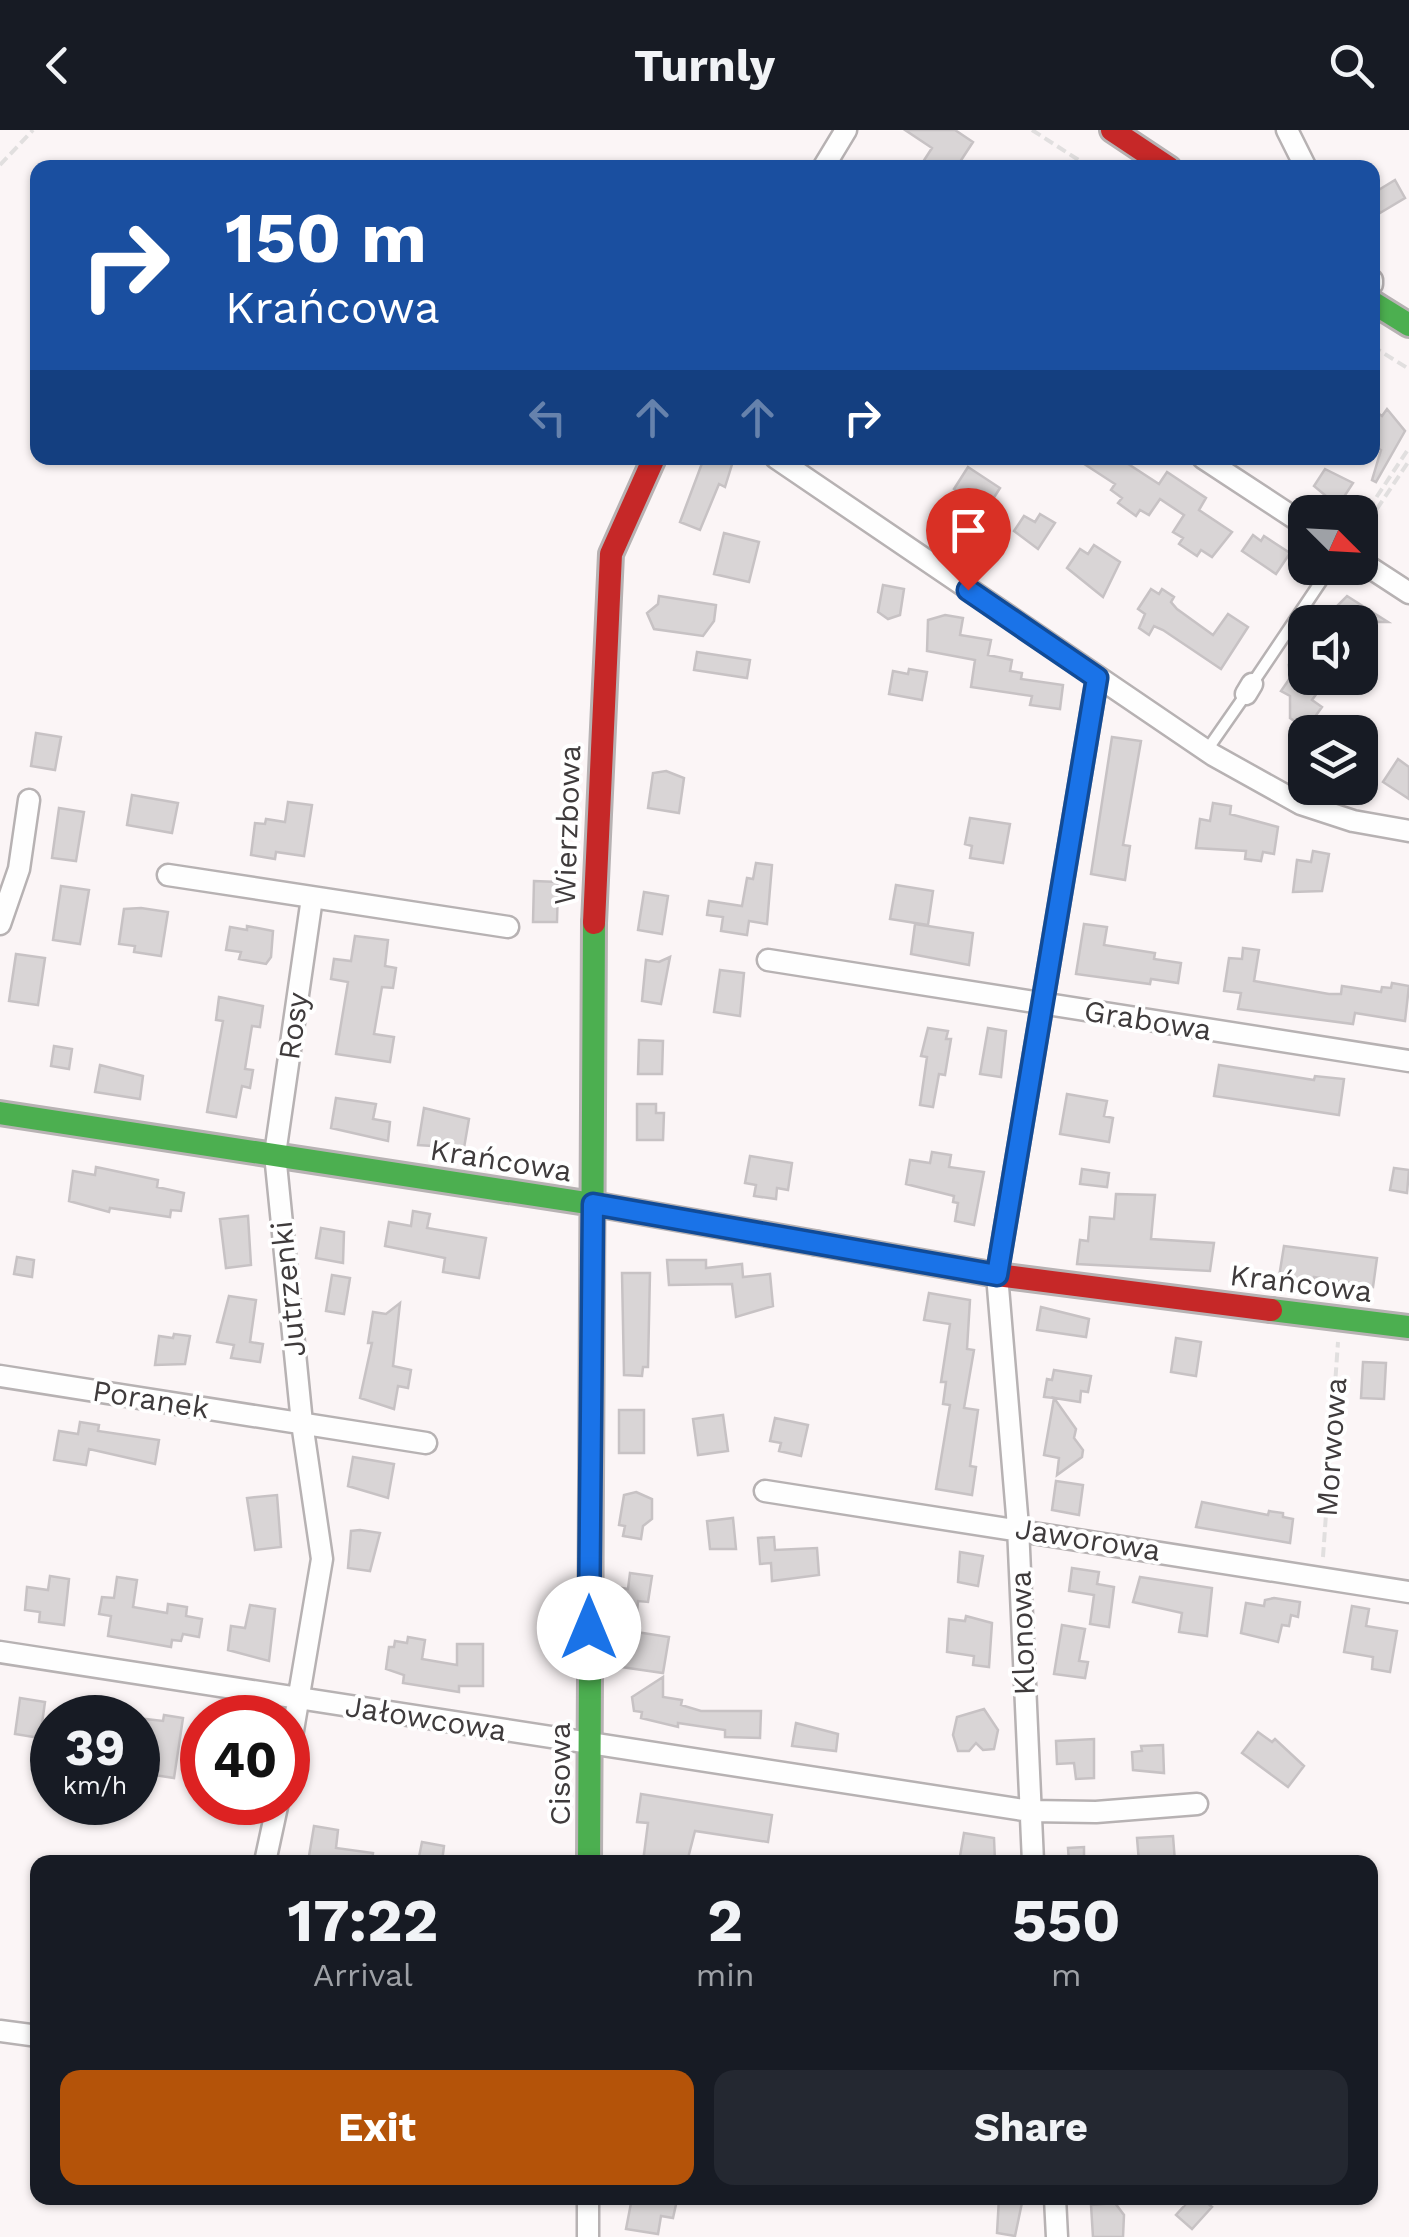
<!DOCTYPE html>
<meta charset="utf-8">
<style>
:root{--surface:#171b24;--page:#242831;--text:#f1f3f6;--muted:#9ea1a6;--accent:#b45309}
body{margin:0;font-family:"Work Sans",sans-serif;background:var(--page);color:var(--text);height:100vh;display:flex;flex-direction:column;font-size:38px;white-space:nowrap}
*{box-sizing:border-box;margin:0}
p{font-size:32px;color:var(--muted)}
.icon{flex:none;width:55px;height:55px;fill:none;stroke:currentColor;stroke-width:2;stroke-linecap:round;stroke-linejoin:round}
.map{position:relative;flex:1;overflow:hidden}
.details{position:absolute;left:30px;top:1725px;width:1348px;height:350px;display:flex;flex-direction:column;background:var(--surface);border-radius:20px;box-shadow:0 2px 8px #0004}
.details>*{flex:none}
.guide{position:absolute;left:30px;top:30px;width:1350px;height:305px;border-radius:20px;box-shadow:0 2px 8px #0004;background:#1a4fa0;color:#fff;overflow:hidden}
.needle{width:65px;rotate:114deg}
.buttons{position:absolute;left:1288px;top:365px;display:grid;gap:20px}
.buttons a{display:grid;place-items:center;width:90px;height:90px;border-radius:20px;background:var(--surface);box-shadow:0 2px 8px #0004;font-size:50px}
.speed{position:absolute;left:30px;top:1565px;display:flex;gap:20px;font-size:50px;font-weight:700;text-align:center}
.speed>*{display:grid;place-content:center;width:130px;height:130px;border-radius:50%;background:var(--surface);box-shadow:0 2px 8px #0004;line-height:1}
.speed small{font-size:25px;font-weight:400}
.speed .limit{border:15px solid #d22;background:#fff;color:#111}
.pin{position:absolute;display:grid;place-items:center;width:85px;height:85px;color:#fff;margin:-102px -42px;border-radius:50% 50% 50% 0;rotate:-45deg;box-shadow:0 0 10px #0007}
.pin .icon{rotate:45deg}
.me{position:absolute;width:110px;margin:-55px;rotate:0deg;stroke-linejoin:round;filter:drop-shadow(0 0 8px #0008)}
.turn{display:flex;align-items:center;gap:35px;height:210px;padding:0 30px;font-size:45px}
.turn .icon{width:130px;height:130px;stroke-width:2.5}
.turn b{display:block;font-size:70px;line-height:85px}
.lanes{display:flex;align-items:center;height:95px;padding:0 30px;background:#0003;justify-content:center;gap:50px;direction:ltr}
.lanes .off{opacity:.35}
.eta{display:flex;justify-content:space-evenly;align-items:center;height:170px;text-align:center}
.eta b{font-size:60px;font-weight:700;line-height:70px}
.primary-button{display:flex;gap:20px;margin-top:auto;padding:20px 30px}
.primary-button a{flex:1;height:115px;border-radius:20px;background:var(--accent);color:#fff;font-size:40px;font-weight:700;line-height:115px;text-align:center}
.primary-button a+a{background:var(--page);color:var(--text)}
header{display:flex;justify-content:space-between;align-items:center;height:130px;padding:0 30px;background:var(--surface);font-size:45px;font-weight:700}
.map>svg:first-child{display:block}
</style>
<header><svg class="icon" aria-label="back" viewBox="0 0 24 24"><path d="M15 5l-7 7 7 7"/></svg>Turnly<svg class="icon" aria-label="search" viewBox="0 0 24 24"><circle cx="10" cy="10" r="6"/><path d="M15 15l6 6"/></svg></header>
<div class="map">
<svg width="1409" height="2107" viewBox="0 0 1409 2107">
<rect width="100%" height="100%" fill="#fbf5f6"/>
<path fill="#d9d5d6" stroke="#c7c2c4" stroke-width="2.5" d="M905 0H955L973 12 956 38H919L932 18Z
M1395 50 1405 68 1380 83 1372 64Z
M1372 279 1382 286 1387 279 1405 301 1376 352 1372 350 1381 320 1372 315Z
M704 328H734L725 357 719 354 700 400 680 392Z
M1075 328H1119L1159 354 1167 342 1206 368 1199 380 1232 402 1212 427 1201 420 1197 426 1179 414 1183 408 1173 402 1184 385 1160 369 1149 385 1140 380 1136 386 1118 373 1122 368 1111 360 1115 354Z
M968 337 1000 358 986 380 954 359Z
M1325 339 1353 353 1338 376 1314 356Z
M1040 384 1055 393 1038 419 1014 401 1024 386 1035 392Z
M724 403 759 412 749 452 714 444Z
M1253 405 1261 411 1264 406 1290 423 1276 444 1242 421Z
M1094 415 1120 432 1103 467 1067 438 1080 419 1088 424Z
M883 455 904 459 900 485 888 489 878 482Z
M1151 459 1159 464 1162 459 1174 467 1171 472 1177 479 1213 505 1228 484 1248 497 1221 539 1163 500 1154 496 1149 505 1139 498 1145 484 1138 479Z
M659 466 716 475 714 491 703 506 654 499 647 483 658 474Z
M1347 466 1369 480 1388 492H1376L1371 501 1360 492H1342L1329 484Z
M945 485 963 488 960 505 991 510 988 525 1012 530 1010 541 1022 543 1021 549 1063 555 1060 579 1030 575 1032 566 971 557 975 530 927 521 928 490Z
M697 522 750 530 747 548 694 540Z
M1289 536 1322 556 1312 570 1322 577 1306 599 1290 588V566L1281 561 1290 548Z
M909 539 927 542 922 570 889 564 893 541 908 544Z
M36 603 61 607 55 640 31 636Z
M1112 607 1141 611 1123 715 1130 716 1125 750 1091 744Z
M1398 629 1409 637V669L1383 652Z
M666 641 684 648 679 683 648 678 653 643Z
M132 665 178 673 172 703 127 695Z
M288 672 312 675 304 726 276 722 275 729 251 725 255 693 265 694 266 689 285 692Z
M1213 673 1231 676 1230 684 1278 697 1274 724 1263 722 1261 731 1245 729 1246 721 1196 718 1200 689 1210 691Z
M59 678 84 682 76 731 52 728Z
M970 688 1010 694 1003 733 970 728 972 716 965 714Z
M1313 721 1329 724 1322 761 1293 762 1297 730 1311 732Z
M756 733 772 735 767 794 749 791 747 805 721 801 723 787 707 785 709 771 742 776 747 748 753 749Z
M534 751 558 752 557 792H533Z
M896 755 933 761 928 795 890 789Z
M61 756 89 760 80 814 53 810Z
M644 762 668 766 662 804 638 800Z
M141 778 168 782 161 826 134 822 135 816 119 814 124 779Z
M915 794 973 803 969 835 911 824Z
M1084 794 1107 797 1104 815 1155 823 1154 829 1181 833 1178 853 1151 849 1150 854 1076 844Z
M247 796 273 801 271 827 266 834 239 829 241 822 226 820 230 797 247 800Z
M355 806 388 810 385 836 396 838 393 858 382 857 374 904 394 907 390 932 336 924 348 852 331 849 334 829 351 831Z
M1243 818 1259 820 1254 851 1329 864H1341L1342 856 1381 862 1382 857 1391 858 1392 853 1409 856 1405 891 1355 883 1353 894 1238 879 1241 863 1224 861 1229 828 1242 829Z
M16 824 45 828 38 875 9 871Z
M670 827 661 874 642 871 646 830 659 832Z
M720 840 744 843 740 886 714 882Z
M219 867 263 876 260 897 252 896 245 939 253 940 250 958 242 956 236 987 207 982 223 891 216 890Z
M928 898 948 901 946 909H951L945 945 939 944 933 977 920 975 927 927 921 926Z
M988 898 1006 901 1001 947 980 944Z
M639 910 663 911 662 944H638Z
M54 916 72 919 69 939 51 936Z
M100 935 143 946 140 969 95 962Z
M1219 935 1314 950 1315 946 1344 949 1339 985 1214 966Z
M1067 964 1107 971 1104 986 1113 988 1109 1012 1060 1004Z
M336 968 376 974 373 989 390 992 388 1011 331 998Z
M637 974H656V983H664L663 1010H637Z
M424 978 469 989 464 1018 418 1015Z
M932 1022 951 1025 949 1037 984 1042 974 1095 955 1091 958 1073 953 1072 954 1066 906 1054 910 1030 930 1033Z
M750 1026 792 1033 788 1060 777 1058 776 1069 754 1066 756 1055 745 1053Z
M96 1037 158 1050 157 1057 184 1063 181 1081 171 1080 170 1087 110 1078 109 1082 69 1071 73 1041 95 1045Z
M1394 1038 1409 1040 1407 1063 1390 1060Z
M1082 1039 1109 1043 1107 1057 1080 1054Z
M1116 1064 1155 1065 1151 1109 1214 1113 1210 1141 1077 1134 1080 1110 1088 1111 1090 1087 1114 1089Z
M413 1081 430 1084 427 1098 486 1108 479 1148 443 1142 445 1128 385 1116 389 1092 411 1096Z
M248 1086 251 1135 226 1138 220 1089Z
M321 1098 344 1102 343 1133 316 1128Z
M1284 1116 1377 1128 1373 1157 1314 1147V1153L1279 1147Z
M17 1127 34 1130 32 1147 14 1144Z
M667 1130H706V1138L742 1134 743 1147 770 1144 773 1176 736 1187 732 1154 669 1155Z
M622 1143H650L648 1237H643L642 1246 624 1245Z
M332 1145 350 1148 344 1184 326 1181Z
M929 1163 970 1170 967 1219 974 1220 964 1278 978 1280 970 1336 976 1337 972 1365 936 1359 950 1275 943 1274 946 1252H941L950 1194 924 1190Z
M229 1166 256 1170 250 1212 263 1214 260 1232 231 1228 234 1215 217 1212Z
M400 1173 393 1236 411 1240 408 1258 398 1256 394 1279 360 1268 372 1213H368L373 1182 386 1184Z
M1041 1177 1089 1189 1086 1207 1037 1200Z
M174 1204 190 1206 185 1234 155 1235 159 1206 173 1208Z
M1176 1208 1201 1212 1196 1246 1171 1242Z
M1363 1232 1386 1233 1384 1269 1361 1268Z
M1054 1240 1091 1246 1088 1262 1081 1261 1080 1272 1054 1268 1076 1299 1074 1308 1083 1320 1082 1327 1057 1345 1059 1328 1044 1325 1054 1268 1044 1267 1047 1249 1052 1250Z
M619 1280H644V1323H619Z
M723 1285 728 1321 698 1325 693 1289Z
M775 1288 808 1295 801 1326 779 1321 781 1313 770 1311Z
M80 1292 99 1295 98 1301 159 1310 155 1334 89 1319 86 1335 54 1330 59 1301 78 1304Z
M353 1327 394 1334 388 1368 348 1356Z
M1056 1351 1083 1355 1079 1385 1052 1380Z
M636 1362 652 1369V1389L643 1396 641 1409 623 1406 625 1396 619 1395 624 1365Z
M277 1365 281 1417 255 1420 247 1368Z
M1202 1372 1268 1385 1269 1381 1283 1383V1387L1293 1389 1290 1413 1196 1397Z
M733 1388 736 1419H710L707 1391Z
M360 1400 380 1403 370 1441 348 1438 351 1401Z
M774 1407 775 1420 817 1418 819 1445 772 1451 771 1433 760 1434 758 1408Z
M960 1422 983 1426 978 1456 958 1452Z
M1072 1438 1099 1442 1097 1454 1114 1457 1109 1497 1090 1494 1094 1465 1069 1461Z
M630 1443 652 1446 648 1472 638 1471 637 1482 619 1481 622 1458 628 1459Z
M50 1446 69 1449 64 1495 39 1492 40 1482 25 1480 27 1457 48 1460Z
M117 1447 137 1450 133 1477 167 1483 168 1474 187 1477 186 1486 202 1489 199 1507 183 1504 181 1511 172 1510 171 1517 108 1506 111 1486 99 1484 102 1467 114 1468Z
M1140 1447 1212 1458 1207 1506 1179 1502 1182 1483 1133 1472Z
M1274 1468 1300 1472 1298 1487 1291 1485 1289 1496 1282 1495 1278 1512 1241 1503 1246 1473 1264 1476 1265 1470Z
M250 1475 275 1479 269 1531 228 1520 231 1496 245 1498Z
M1352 1476 1369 1479 1366 1496 1397 1501 1390 1542 1372 1539 1373 1527 1344 1522Z
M966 1486 992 1493 989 1537 973 1535 974 1526 947 1522 949 1489 965 1491Z
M1062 1495 1085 1499 1079 1531 1088 1532 1085 1548 1054 1544Z
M630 1501 669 1507 663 1543 614 1536 617 1521 622 1522 624 1505Z
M408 1507 425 1510 422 1529 457 1535V1514H483V1556H459V1562L403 1553 404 1545 386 1539 389 1517H394L395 1511 407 1513Z
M663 1547V1567L682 1570 681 1575 701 1581H761L760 1608 725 1607V1600L678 1593V1597L641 1588 642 1582 634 1581 632 1567Z
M20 1568 45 1572 40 1608 15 1604Z
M984 1579 998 1600 994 1619 983 1620 976 1613 969 1621H958L953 1605 957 1587Z
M164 1585 183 1588 174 1648 154 1645 156 1632 139 1629 145 1589 163 1591Z
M796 1593 838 1604 836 1621 792 1616Z
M1258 1602 1272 1612 1275 1609 1304 1636 1288 1657 1242 1623Z
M1094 1609V1648L1076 1649 1074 1633 1057 1634 1056 1611Z
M1163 1615 1164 1643 1133 1640 1132 1622 1142 1621 1141 1616Z
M641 1664 772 1685 768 1712 695 1701 687 1732H643L648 1693 637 1692Z
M314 1696 338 1700 336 1718 373 1723 372 1732H308Z
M964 1703 994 1708 995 1732H959Z
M1173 1706 1175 1732H1139L1137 1708Z
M422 1712 444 1716 442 1732H418Z
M1084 1717V1732H1069L1068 1718Z
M632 2068 677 2070 673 2088 661 2086 658 2104 626 2099Z
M999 2068H1023L1015 2106 997 2103Z
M1176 2068H1201L1212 2077 1192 2099 1176 2085 1185 2075Z
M1115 2073 1124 2085 1123 2107H1093L1091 2075Z"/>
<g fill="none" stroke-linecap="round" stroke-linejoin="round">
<g stroke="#b7b2b3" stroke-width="15">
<path id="lane" d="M1252 554 1330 438
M1207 620 1246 564"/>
</g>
<g stroke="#b7b2b3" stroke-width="25">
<path id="street" d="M1287 0 1306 38
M823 38 846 0
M1372 150V154
M776 328 1213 625 1301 674 1353 691 1409 701
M1203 328 1305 395
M1360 431 1409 463
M1246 564 1252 554
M168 745 508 797
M0 794 19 739 29 670
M768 830 1409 931
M0 1246 426 1313
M765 1361 1409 1462
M0 1522 1030 1681 1096 1682 1197 1674
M288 1630 322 1429 302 1293 275 1024 312 768
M265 1732 278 1672
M1033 1732 1018 1397 997 1145 1097 548
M0 1901 38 1906
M1055 2068 1057 2107
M588 2107V2068"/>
</g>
<g stroke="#b7b2b3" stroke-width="28">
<path id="fast" d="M1372 172 1409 195
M0 983 593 1074 816 1113
M1271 1180 1409 1197
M589 1732 594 793"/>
</g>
<g stroke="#b7b2b3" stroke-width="28">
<path id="jam" d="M1112 0 1169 38
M594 793 611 424 654 328
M816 1113 997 1145 1271 1180"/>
</g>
<path stroke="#e1dfdf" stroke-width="4" stroke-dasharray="10 5" stroke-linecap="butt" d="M1032 0 1091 38
M0 35 33 0
M1372 216 1409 239
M1360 392 1409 318
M1360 404 1409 331
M1323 1427 1338 1212"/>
<use href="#lane" stroke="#fefefe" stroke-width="10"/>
<use href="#street" stroke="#fefefe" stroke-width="20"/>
<use href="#fast" stroke="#4caf50" stroke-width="22"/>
<use href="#jam" stroke="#c62828" stroke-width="22"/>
</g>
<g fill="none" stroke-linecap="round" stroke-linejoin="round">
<g stroke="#114b97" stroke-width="25">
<path id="route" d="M589 1498 593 1074 997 1145 1097 548 968 460"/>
</g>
<use href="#route" stroke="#1a73e8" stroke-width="18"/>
</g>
<g text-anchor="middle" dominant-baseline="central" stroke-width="8" stroke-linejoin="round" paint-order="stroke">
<g font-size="30" fill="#3f3b3c" stroke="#fff">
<text transform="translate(567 695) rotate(-88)">Wierzbowa</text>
<text transform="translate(1148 890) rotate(9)">Grabowa</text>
<text transform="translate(293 896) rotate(-82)">Rosy</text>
<text transform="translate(501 1030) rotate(9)">Krańcowa</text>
<text transform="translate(1301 1153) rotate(7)">Krańcowa</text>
<text transform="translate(288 1159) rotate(-96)">Jutrzenki</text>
<text transform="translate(151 1269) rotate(9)">Poranek</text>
<text transform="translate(1331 1317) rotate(-86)">Morwowa</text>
<text transform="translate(1088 1409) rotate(9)">Jaworowa</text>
<text transform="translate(1022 1503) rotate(-92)">Klonowa</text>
<text transform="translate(426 1588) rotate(9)">Jałowcowa</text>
<text transform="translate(559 1644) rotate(-90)">Cisowa</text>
</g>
</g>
</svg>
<div class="buttons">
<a><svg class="needle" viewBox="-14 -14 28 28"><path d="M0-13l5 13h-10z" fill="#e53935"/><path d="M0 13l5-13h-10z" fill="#9ea1a6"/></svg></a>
<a><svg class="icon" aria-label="sound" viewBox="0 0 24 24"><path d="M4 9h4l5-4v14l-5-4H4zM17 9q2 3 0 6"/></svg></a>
<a><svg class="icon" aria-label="layers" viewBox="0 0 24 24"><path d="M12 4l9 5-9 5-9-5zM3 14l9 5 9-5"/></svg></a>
</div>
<div class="speed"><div>39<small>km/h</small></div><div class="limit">40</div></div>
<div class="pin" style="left:968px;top:460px;background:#d93025"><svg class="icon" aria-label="arrive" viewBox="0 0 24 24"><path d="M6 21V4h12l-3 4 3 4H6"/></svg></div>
<svg class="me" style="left:589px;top:1498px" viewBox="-20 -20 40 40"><circle r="19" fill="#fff"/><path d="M0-13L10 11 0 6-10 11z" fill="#1a73e8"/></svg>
<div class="guide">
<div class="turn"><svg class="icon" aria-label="right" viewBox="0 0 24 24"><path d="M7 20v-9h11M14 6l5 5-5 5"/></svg><div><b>150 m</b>Krańcowa</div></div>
<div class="lanes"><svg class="icon off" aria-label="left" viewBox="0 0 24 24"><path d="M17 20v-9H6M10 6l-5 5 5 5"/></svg><svg class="icon off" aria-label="ahead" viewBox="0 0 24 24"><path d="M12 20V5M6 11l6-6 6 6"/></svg><svg class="icon off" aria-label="ahead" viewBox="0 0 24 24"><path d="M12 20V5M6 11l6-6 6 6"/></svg><svg class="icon" aria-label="right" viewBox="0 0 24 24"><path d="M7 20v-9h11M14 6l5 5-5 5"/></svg></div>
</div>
<section class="details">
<div class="eta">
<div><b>17:22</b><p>Arrival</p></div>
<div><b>2</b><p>min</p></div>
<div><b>550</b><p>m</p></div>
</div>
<div class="primary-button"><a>Exit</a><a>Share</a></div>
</section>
</div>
